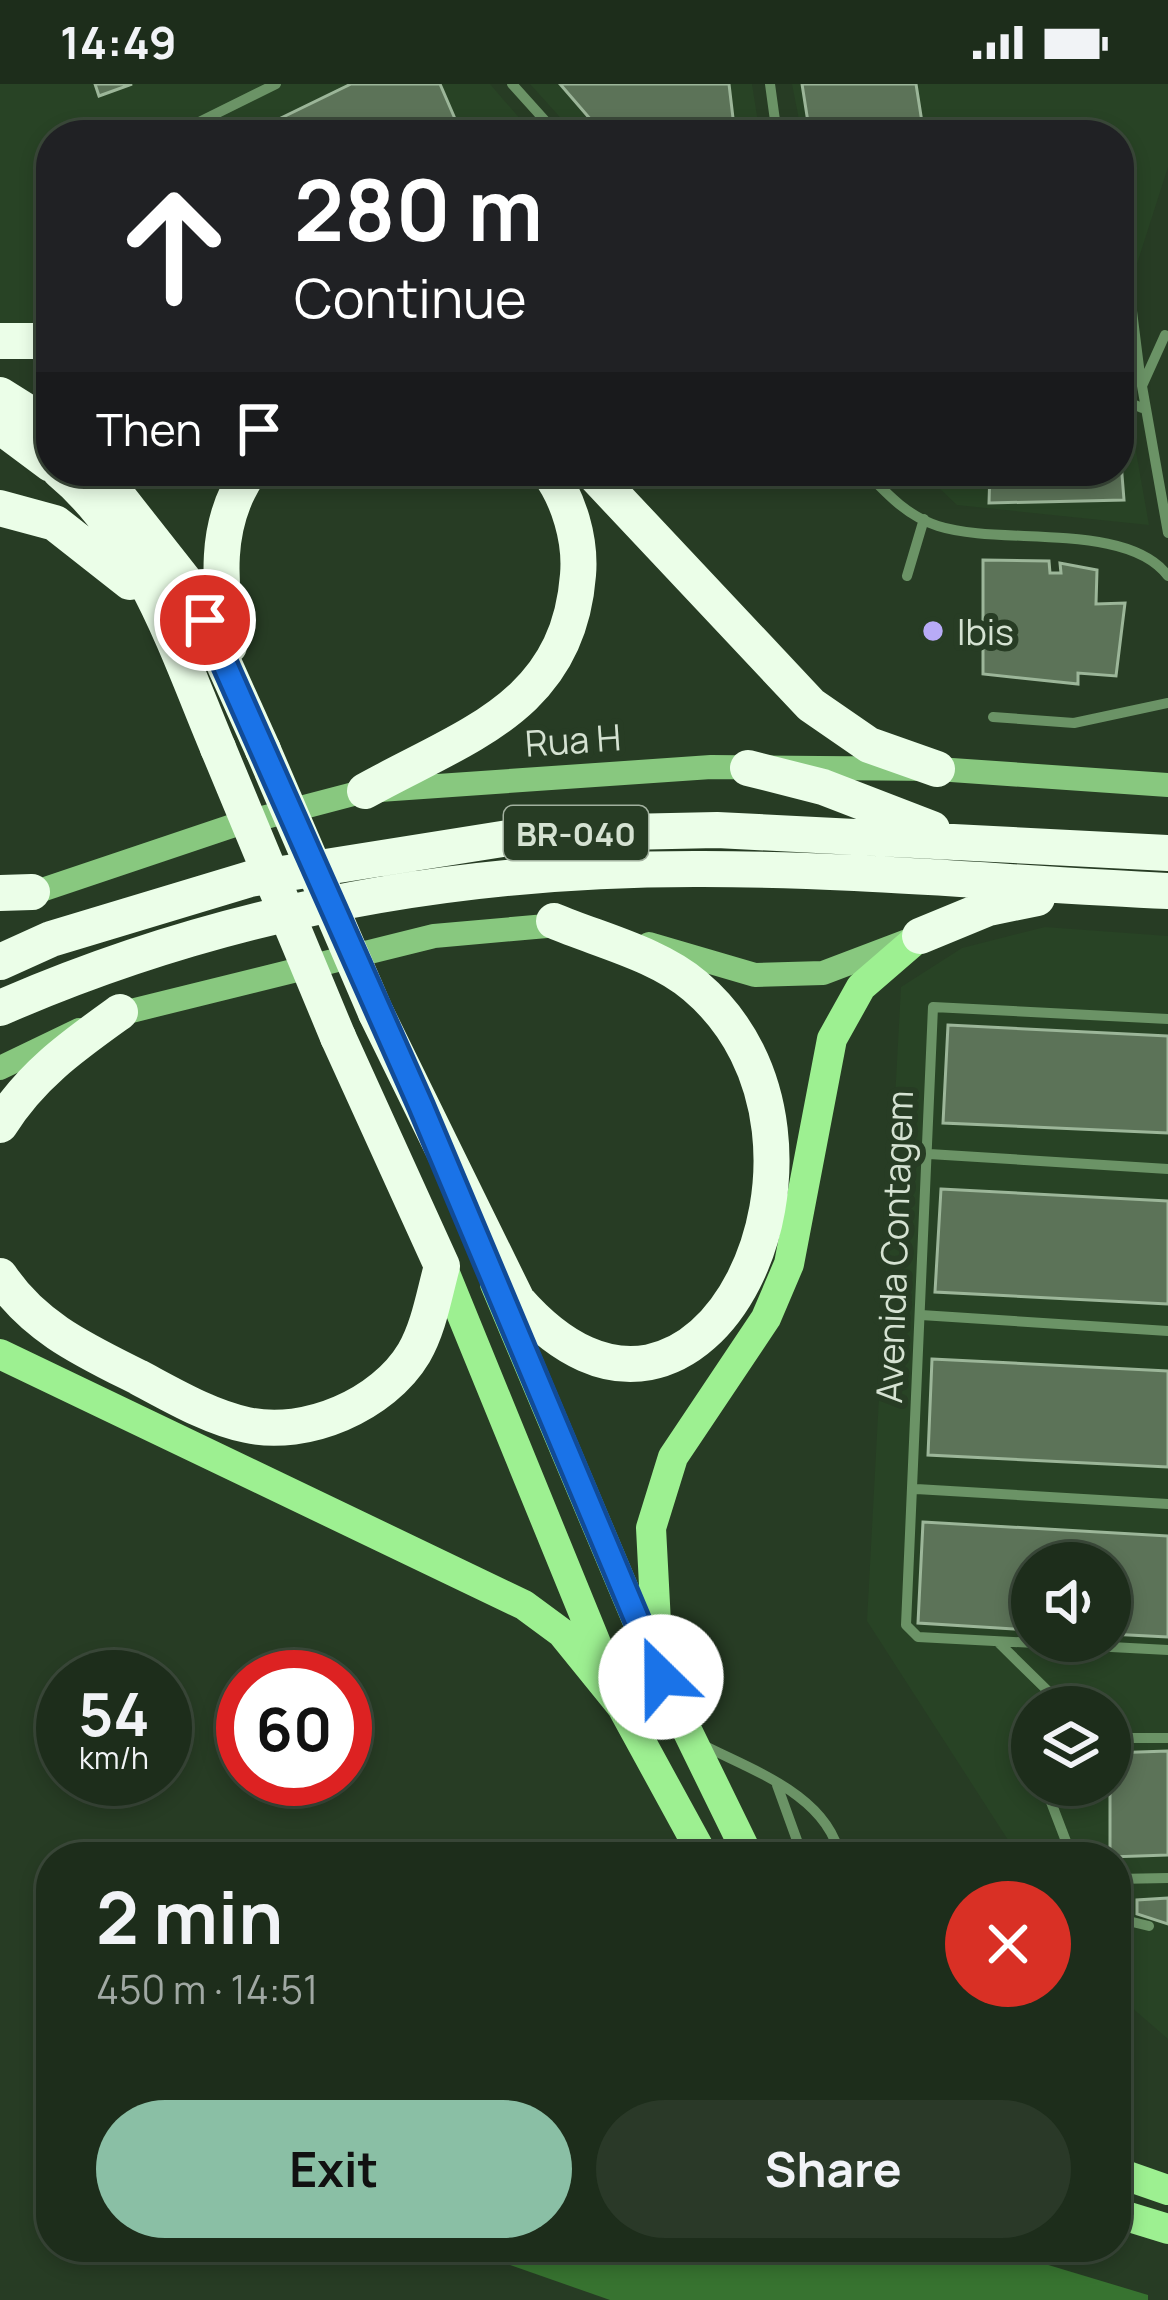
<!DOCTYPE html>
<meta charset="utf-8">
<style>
:root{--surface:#1d2d1b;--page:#2a3928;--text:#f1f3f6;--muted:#a0a8a3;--line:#3b493a;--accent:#8abfa5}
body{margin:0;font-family:Manrope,sans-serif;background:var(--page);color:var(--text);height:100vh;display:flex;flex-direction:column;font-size:45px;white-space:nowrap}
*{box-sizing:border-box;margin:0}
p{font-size:39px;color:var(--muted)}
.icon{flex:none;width:66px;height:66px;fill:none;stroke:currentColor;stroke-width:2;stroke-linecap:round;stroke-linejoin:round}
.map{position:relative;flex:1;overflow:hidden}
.side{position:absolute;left:36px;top:1758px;width:1095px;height:420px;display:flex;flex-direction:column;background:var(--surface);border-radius:48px;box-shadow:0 6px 18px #0003,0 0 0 3px var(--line)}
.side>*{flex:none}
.guide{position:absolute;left:36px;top:36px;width:1098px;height:366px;border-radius:48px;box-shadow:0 6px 18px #0003,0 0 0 3px var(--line);background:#202124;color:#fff;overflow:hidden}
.buttons{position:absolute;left:1011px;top:1458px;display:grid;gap:24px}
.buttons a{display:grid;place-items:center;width:120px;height:120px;border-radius:50%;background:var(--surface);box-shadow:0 6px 18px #0003,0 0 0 3px var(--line);font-size:60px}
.speed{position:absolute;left:36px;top:1566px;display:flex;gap:24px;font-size:60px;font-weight:700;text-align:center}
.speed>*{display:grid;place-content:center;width:156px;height:156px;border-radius:50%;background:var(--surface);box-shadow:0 6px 18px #0003,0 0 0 3px var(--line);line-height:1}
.speed small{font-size:30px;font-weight:400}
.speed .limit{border:18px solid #d22;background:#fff;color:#111}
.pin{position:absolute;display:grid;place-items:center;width:102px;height:102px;color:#fff;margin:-51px;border:6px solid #fff;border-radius:50%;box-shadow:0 3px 12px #0007}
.me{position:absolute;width:132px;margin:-66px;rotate:337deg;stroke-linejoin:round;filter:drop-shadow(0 0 9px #0008)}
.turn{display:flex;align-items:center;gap:42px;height:252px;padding:0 60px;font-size:54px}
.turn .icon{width:156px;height:156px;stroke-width:2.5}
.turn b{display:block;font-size:84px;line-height:102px}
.then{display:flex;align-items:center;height:114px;padding:0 60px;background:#0003;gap:24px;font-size:45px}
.round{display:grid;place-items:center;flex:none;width:126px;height:126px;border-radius:63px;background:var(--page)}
.overview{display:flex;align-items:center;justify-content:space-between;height:204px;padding:0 60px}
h1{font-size:72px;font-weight:700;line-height:90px}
.primary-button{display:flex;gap:24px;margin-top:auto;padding:24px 60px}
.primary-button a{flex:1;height:138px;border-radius:72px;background:var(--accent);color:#111;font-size:48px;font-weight:700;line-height:138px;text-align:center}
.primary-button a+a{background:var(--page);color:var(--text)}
.status{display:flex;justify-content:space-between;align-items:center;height:84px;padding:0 60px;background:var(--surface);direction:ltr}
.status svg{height:33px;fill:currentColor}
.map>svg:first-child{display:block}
</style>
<div class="status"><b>14:49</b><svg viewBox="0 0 49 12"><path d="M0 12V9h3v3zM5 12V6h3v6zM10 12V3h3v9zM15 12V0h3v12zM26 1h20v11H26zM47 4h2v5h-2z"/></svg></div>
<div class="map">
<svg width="1168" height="2216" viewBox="0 0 1168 2216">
<rect width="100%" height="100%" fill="#273c24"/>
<path fill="#284325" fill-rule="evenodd" d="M0 0H490L534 51H51V244L0 245Z
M530 0H752L760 51H576Z
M792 0H1168V83L1119 236V51H802Z
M1119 272 1149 441 957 421 921 387H1119Z
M1045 843 1168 852V1955L1116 1910V1773H1019L867 1537 901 903 962 864ZM1032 1479H1110V1557H1032ZM1032 1623H1110V1701H1032Z"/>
<path fill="#377330" d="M481 2163H989L1148 2211V2216H610L490 2174Z"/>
<path fill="#5c7358" stroke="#9cb699" stroke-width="3" d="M95 0H132L99 12Z
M351 0H440L462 51H246Z
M560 0H729L735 51H604Z
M802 0H916L924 51H810Z
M1119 353 1124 416 989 419 990 387H1119Z
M983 476 1049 477 1050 489H1061L1060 479 1097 486 1096 520 1125 519 1116 592 1078 589V600L983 590Z
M948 941 1168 952V1049L943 1039Z
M941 1105 1168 1117V1220L935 1208Z
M932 1275 1168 1287V1383L928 1371Z
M923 1438 1168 1452V1553L1110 1550V1479H1032V1546L918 1539Z
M1168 1667V1771L1110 1773V1669Z
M1168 1814V1840L1137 1830V1816Z"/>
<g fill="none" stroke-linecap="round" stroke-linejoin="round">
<path stroke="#6b9366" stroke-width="10" d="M512 0 558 51
M770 0 777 51
M173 51 276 0
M1119 123 1141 299
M1165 251 1142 302 1168 449
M1119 314 1142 324
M865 387C887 410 907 432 938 442 1000 462 1127 437 1168 492
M907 492 924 435
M993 633 1074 639 1168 619
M1168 935 933 923 906 1541 918 1553 1168 1566
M929 1070 1168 1085
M921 1231 1168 1247
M916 1405 1168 1420
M998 1558 1052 1611 1054 1623
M1110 1654H1168
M705 1662C754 1687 828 1712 840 1773
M777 1701 803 1773
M1056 1701 1051 1718 1072 1773
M1116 1795 1168 1794
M1116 1834 1149 1842"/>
<path stroke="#88c87f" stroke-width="24" d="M18 814 232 742 365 707 711 683 937 685 1168 701
M649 860 755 891 823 889 910 856
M111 932 434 852 569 840
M0 984 79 946"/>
<path stroke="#9df091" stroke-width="30" d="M442 1182 622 1623 704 1773
M495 1200 661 1593 749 1773
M0 1270 524 1521 562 1549 622 1623
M657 1558 651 1444 673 1373 766 1234 789 1180 832 955 861 903 920 852
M1116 2088 1168 2106
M1116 2129 1168 2145"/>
<path stroke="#ebfee8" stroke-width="36" d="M0 257H51
M0 311 51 343
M0 342 51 380
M60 387C142 455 178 569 218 664
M98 387 190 504 263 666
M591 387 811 621 869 661 937 685
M0 424 55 439 130 498
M229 562C220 501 212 441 250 387
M748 684 823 703 932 745
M365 707C466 651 568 623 578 491 581 456 569 415 548 387
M0 809 32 808
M920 852 988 824 1037 814
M0 878 51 855 250 795 533 750 717 746 1168 769
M0 924C222 827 461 784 703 785 855 785 1015 800 1168 807
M376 929 517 1216C703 1429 876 1055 695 902 658 870 599 856 554 837
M0 1041C31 991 74 961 120 928
M0 1192C34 1243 84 1266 138 1293 172 1311 209 1333 247 1341 306 1354 383 1321 414 1269 429 1243 434 1211 442 1182L338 953"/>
<path stroke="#ebfee8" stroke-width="36" d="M218 664 338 953
M263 666 376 929"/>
</g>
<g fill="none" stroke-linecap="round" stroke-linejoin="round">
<g stroke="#114b97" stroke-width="30">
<path id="route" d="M205 536 421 1022 661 1593"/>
</g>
<use href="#route" stroke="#1a73e8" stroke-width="21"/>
</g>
<circle fill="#b8abf7" stroke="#273c24" stroke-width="4.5" cx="933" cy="547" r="12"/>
<g text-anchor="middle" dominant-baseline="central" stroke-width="12" stroke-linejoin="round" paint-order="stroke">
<rect fill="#273c24" stroke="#a1b09e" stroke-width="3" x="504" y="722" width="144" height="54" rx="9"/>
<g font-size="33" font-weight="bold" fill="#d5e2d2">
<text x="576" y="749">BR-040</text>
</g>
<g font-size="36" fill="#d5e2d2" stroke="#273c24" text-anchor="start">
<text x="957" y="547">Ibis</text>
</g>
<g font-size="36" fill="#d5e2d2" stroke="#273c24">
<text transform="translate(573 656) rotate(-4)">Rua H</text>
<text transform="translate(894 1163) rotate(-88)">Avenida Contagem</text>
</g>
</g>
</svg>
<div class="buttons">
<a><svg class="icon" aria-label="sound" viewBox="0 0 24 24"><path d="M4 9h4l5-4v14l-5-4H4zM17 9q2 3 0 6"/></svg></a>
<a><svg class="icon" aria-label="layers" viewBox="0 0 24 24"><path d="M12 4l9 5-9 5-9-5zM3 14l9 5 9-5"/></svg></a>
</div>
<div class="speed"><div>54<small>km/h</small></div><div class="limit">60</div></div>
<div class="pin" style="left:205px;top:536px;background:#d93025"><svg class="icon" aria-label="arrive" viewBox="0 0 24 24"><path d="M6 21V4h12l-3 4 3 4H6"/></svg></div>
<svg class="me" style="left:661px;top:1593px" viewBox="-20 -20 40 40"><circle r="19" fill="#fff"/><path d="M0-13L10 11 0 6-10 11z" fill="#1a73e8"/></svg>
<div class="guide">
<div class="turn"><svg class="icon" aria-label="ahead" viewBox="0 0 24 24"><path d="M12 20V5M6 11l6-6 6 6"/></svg><div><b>280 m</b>Continue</div></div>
<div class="then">Then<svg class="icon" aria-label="arrive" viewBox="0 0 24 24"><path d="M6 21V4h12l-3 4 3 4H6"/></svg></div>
</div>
<section class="side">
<div class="overview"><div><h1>2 min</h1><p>450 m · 14:51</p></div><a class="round" style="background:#d93025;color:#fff"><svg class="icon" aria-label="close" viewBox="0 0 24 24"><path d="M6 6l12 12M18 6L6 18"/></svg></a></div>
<div class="primary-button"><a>Exit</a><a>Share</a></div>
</section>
</div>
